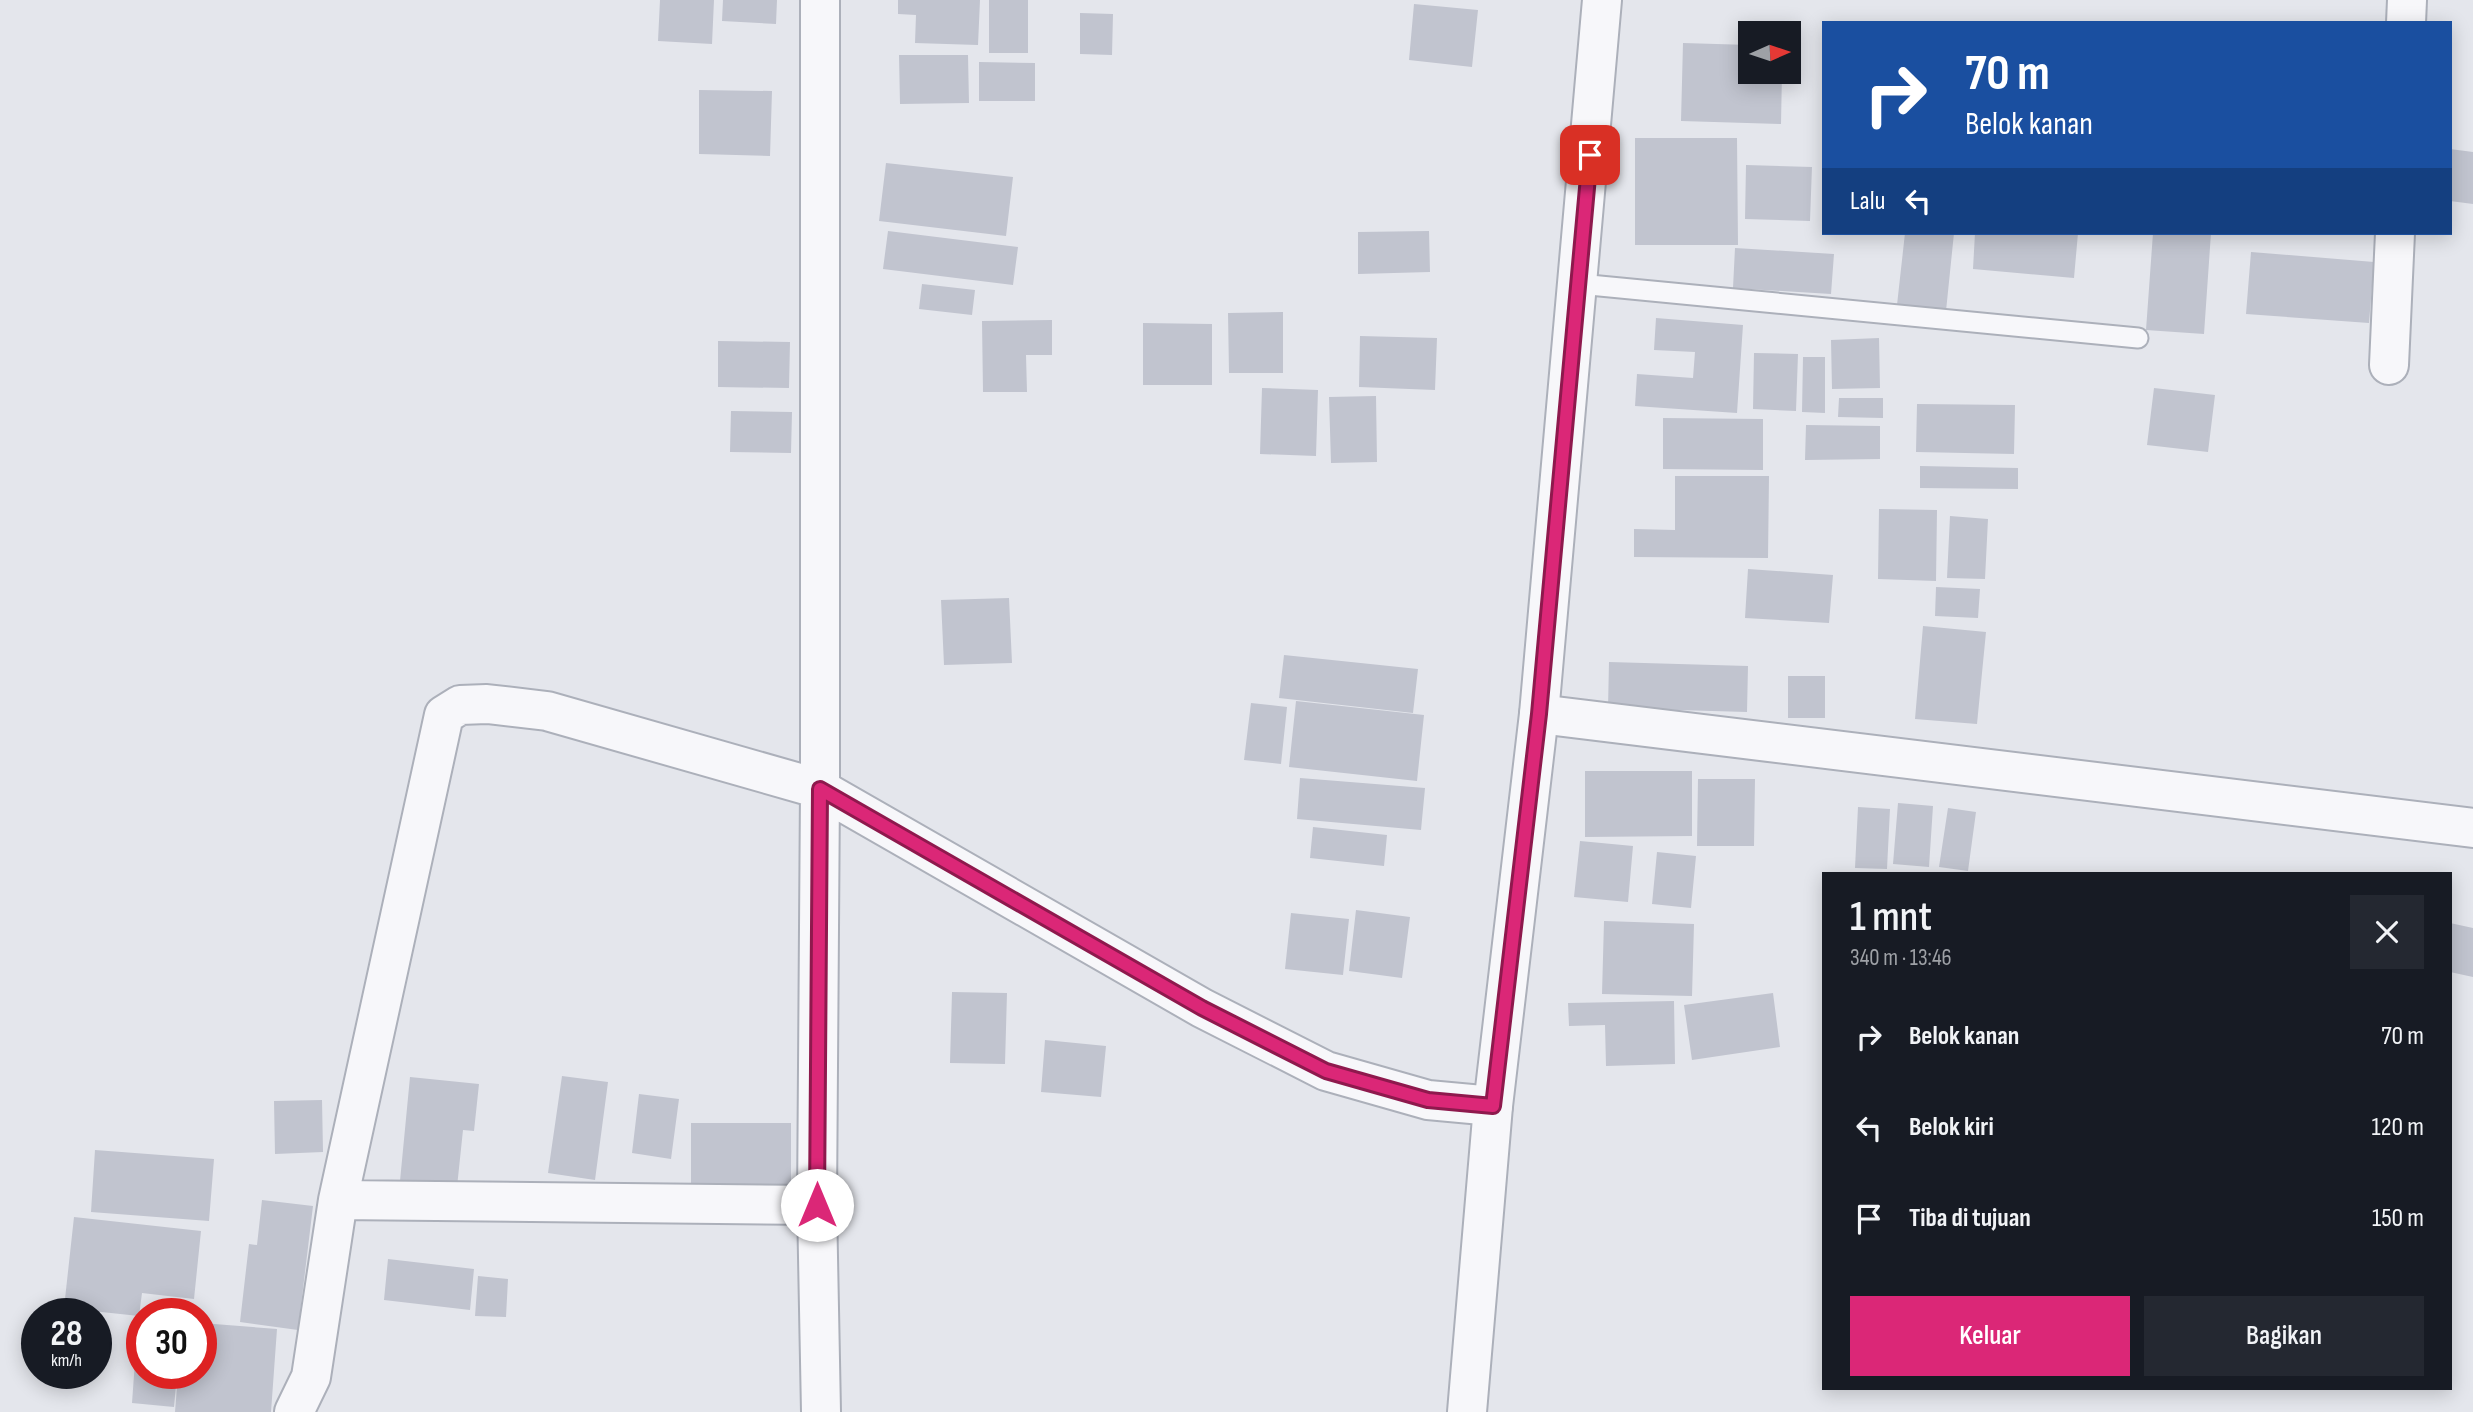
<!DOCTYPE html>
<html lang="id">
<meta charset="utf-8">
<style>
:root{--surface:#171b24;--page:#242831;--text:#f1f3f6;--muted:#9ea1a6;--accent:#db2777}
body{margin:0;font-family:"Sofia Sans Condensed",sans-serif;background:var(--page);color:var(--text);height:100vh;display:flex;flex-direction:column;font-size:26px;white-space:nowrap}
*{box-sizing:border-box;margin:0}
p{font-size:23px;color:var(--muted)}
.icon{flex:none;width:38px;height:38px;fill:none;stroke:currentColor;stroke-width:2;stroke-linecap:round;stroke-linejoin:round}
.map{position:relative;flex:1;overflow:hidden}
.details{position:absolute;left:1822px;top:872px;width:630px;height:518px;display:flex;flex-direction:column;background:var(--surface);border-radius:0px;box-shadow:0 4px 18px #0003}
.details>*{flex:none}
.hud{position:absolute;left:1822px;top:21px;width:630px;height:214px;border-radius:0px;box-shadow:0 4px 18px #0003;background:#1a4fa0;color:#fff;overflow:hidden}
.needle{width:46px;rotate:87deg}
.controls{position:absolute;left:1738px;top:21px;display:grid;gap:14px}
.controls a{display:grid;place-items:center;width:63px;height:63px;border-radius:0px;background:var(--surface);box-shadow:0 4px 18px #0003;font-size:35px}
.speed{position:absolute;left:21px;top:1298px;display:flex;gap:14px;font-size:35px;font-weight:700;text-align:center}
.speed>*{display:grid;place-content:center;width:91px;height:91px;border-radius:50%;background:var(--surface);box-shadow:0 4px 18px #0003;line-height:1}
.speed small{font-size:18px;font-weight:400}
.speed .limit{border:10px solid #d22;background:#fff;color:#111}
.pin{position:absolute;display:grid;place-items:center;width:60px;height:60px;color:#fff;margin:-30px;border-radius:14px;box-shadow:0 4px 10px #0006}
.me{position:absolute;width:77px;margin:-38px;rotate:0deg;stroke-linejoin:round;filter:drop-shadow(0 0 5px #0008)}
.turn{display:flex;align-items:center;gap:24px;height:147px;padding:0 28px;font-size:32px}
.turn .icon{width:91px;height:91px;stroke-width:2.5}
.turn b{display:block;font-size:49px;line-height:60px}
.then{display:flex;align-items:center;height:66px;padding:0 28px;background:#0003;gap:14px;font-size:26px}
.round{display:grid;place-items:center;flex:none;width:74px;height:74px;border-radius:0px;background:var(--page)}
.headline{display:flex;align-items:center;justify-content:space-between;height:119px;padding:0 28px}
h1{font-size:42px;font-weight:600;line-height:52px}
.cta{display:flex;gap:14px;margin-top:auto;padding:14px 28px}
.cta a{flex:1;height:80px;border-radius:0px;background:var(--accent);color:#fff;font-size:28px;font-weight:600;line-height:80px;text-align:center}
.cta a+a{background:var(--page);color:var(--text)}
ul{padding:0;list-style:none}
li{display:flex;align-items:center;gap:21px;height:91px;padding:0 28px}
li div{flex:1}
li b{display:block;font-size:26px}
li em{font-style:normal}
.map>svg:first-child{display:block}
</style>
<div class="map">
<svg width="2473" height="1412" viewBox="0 0 2473 1412">
<rect width="100%" height="100%" fill="#e4e6ec"/>
<path fill="#c1c4cf" d="M660 0H714L712 44 658 41Z
M723 0H777L776 24 722 21Z
M898 0H980L978 45 915 43 916 15 898 14Z
M989 0H1028V53H989Z
M1414 4 1478 10 1472 67 1409 60Z
M1080 13 1113 14 1112 55 1080 54Z
M1683 43 1750 45V72H1782L1781 124 1681 121Z
M899 55H968L969 103 900 104Z
M979 62 1035 63V101H979Z
M699 90 772 91 770 156 699 154Z
M1635 138H1737L1738 245H1635Z
M2450 149 2473 152V204L2450 201Z
M886 163 1013 177 1006 236 879 221Z
M1746 165 1812 167 1810 221 1745 219Z
M888 231 1018 247 1013 285 883 269Z
M1429 231 1430 272 1358 274V232Z
M1905 233H1954L1946 311 1897 305Z
M1975 233H2078L2074 278 1973 269Z
M2153 233H2211L2204 334 2146 330Z
M1735 248 1834 254 1831 294 1733 288Z
M2251 252 2374 262 2369 323 2246 314Z
M922 284 975 290 972 315 919 309Z
M1283 312V373H1229L1228 313Z
M1656 318 1743 325 1737 413 1635 406 1637 374 1693 378 1695 352 1654 350Z
M1052 320V355H1026L1027 392H983L982 321Z
M1143 323 1212 324V385H1143Z
M1360 336 1437 338 1435 390 1359 387Z
M1879 338 1880 388 1832 389 1831 340Z
M718 341 790 342 789 388 718 387Z
M1754 353 1798 354 1796 411 1753 409Z
M1803 357H1825V413L1802 412Z
M1262 388 1318 390 1316 456 1260 454Z
M2154 388 2215 395 2208 452 2147 445Z
M1376 396 1377 462 1331 463 1329 397Z
M1839 398H1883V418L1838 417Z
M1917 404 2015 405 2014 454 1916 452Z
M731 411 792 412 791 453 730 452Z
M1663 418 1763 419V470L1663 469Z
M1806 425 1880 426V459L1805 460Z
M1920 466 2018 468V489L1920 488Z
M1675 476H1769L1768 558 1634 557V529L1675 530Z
M1879 509 1937 510 1936 581 1878 579Z
M1950 516 1988 519 1985 579 1947 578Z
M1748 569 1833 575 1829 623 1745 618Z
M1936 587 1980 589 1978 618 1935 616Z
M1009 598 1012 663 944 665 941 600Z
M1923 626 1986 632 1977 724 1915 719Z
M1284 655 1418 669 1413 713 1279 698Z
M1609 662 1748 666 1747 712 1608 708Z
M1788 676H1825V718H1788Z
M1296 701 1424 715 1417 781 1289 767Z
M1251 703 1287 707 1281 764 1244 760Z
M1585 771H1692V836L1585 837Z
M1300 778 1425 788 1421 830 1297 819Z
M1698 779H1755L1754 846H1697Z
M1898 803 1933 806 1929 867 1893 864Z
M1858 807 1890 809 1887 869 1855 868Z
M1948 808 1976 812 1968 871 1939 867Z
M1313 827 1387 835 1384 866 1310 858Z
M1580 841 1633 846 1628 902 1574 897Z
M1657 852 1696 856 1691 908 1652 904Z
M1356 910 1410 917 1402 978 1349 971Z
M1291 913 1349 919 1343 975 1285 969Z
M1604 921 1694 924 1692 996 1602 994Z
M2450 923 2473 928V977L2450 972Z
M952 992 1007 993 1005 1064 950 1063Z
M1773 993 1780 1047 1692 1060 1684 1005Z
M1674 1001 1675 1064 1606 1066 1605 1025 1569 1026 1568 1003Z
M1045 1040 1106 1046 1101 1097 1041 1092Z
M562 1076 608 1082 595 1180 548 1173Z
M410 1077 479 1084 474 1131 463 1130 457 1187 400 1181Z
M639 1094 679 1099 671 1159 632 1153Z
M322 1100 323 1152 275 1154 274 1101Z
M691 1123H791V1189L691 1190Z
M95 1150 214 1159 209 1221 91 1212Z
M262 1200 313 1206 298 1330 240 1322 249 1244 257 1245Z
M74 1217 201 1231 194 1299 142 1293 139 1316 64 1308Z
M388 1259 474 1269 470 1310 384 1300Z
M478 1276 508 1279 506 1317 475 1316Z
M138 1319H142V1374H177L174 1407 132 1403Z
M201 1323 277 1329 271 1412H175L178 1374H201Z"/>
<g fill="none" stroke-linecap="round" stroke-linejoin="round">
<g stroke="#acb0ba" stroke-width="23">
<path id="service" d="M1579 284 2138 338"/>
</g>
<g stroke="#acb0ba" stroke-width="42">
<path id="minor" d="M820 0V789L817 1205 821 1412
M2406 23 2407 0
M2389 365 2395 233
M1539 714 2473 828
M338 1200 817 1205
M294 1412 311 1377 338 1200 444 715 460 705 487 704 547 711 820 789 1202 1008 1326 1071 1428 1100 1493 1106"/>
</g>
<g stroke="#acb0ba" stroke-width="42">
<path id="tertiary" d="M1467 1412 1493 1106 1539 714 1602 0"/>
</g>
<use href="#service" stroke="#f7f7fa" stroke-width="19"/>
<use href="#minor" stroke="#f7f7fa" stroke-width="38"/>
<use href="#tertiary" stroke="#f7f7fa" stroke-width="38"/>
</g>
<g fill="none" stroke-linecap="round" stroke-linejoin="round">
<g stroke="#8e194d" stroke-width="18">
<path id="route" d="M817 1205 820 789 1202 1008 1326 1071 1428 1100 1493 1106 1539 714 1590 155"/>
</g>
<use href="#route" stroke="#db2777" stroke-width="12"/>
</g>
</svg>
<div class="controls">
<a><svg class="needle" viewBox="-14 -14 28 28"><path d="M0-13l5 13h-10z" fill="#e53935"/><path d="M0 13l5-13h-10z" fill="#9ea1a6"/></svg></a>
</div>
<div class="speed"><div>28<small>km/h</small></div><div class="limit">30</div></div>
<div class="pin" style="left:1590px;top:155px;background:#d93025"><svg class="icon" aria-label="arrive" viewBox="0 0 24 24"><path d="M6 21V4h12l-3 4 3 4H6"/></svg></div>
<svg class="me" style="left:817px;top:1205px" viewBox="-20 -20 40 40"><circle r="19" fill="#fff"/><path d="M0-13L10 11 0 6-10 11z" fill="#db2777"/></svg>
<div class="hud">
<div class="turn"><svg class="icon" aria-label="right" viewBox="0 0 24 24"><path d="M7 20v-9h11M14 6l5 5-5 5"/></svg><div><b>70 m</b>Belok kanan</div></div>
<div class="then">Lalu<svg class="icon" aria-label="left" viewBox="0 0 24 24"><path d="M17 20v-9H6M10 6l-5 5 5 5"/></svg></div>
</div>
<section class="details">
<div class="headline"><div><h1>1 mnt</h1><p>340 m · 13:46</p></div><a class="round"><svg class="icon" aria-label="close" viewBox="0 0 24 24"><path d="M6 6l12 12M18 6L6 18"/></svg></a></div>
<ul>
<li><svg class="icon" aria-label="right" viewBox="0 0 24 24"><path d="M7 20v-9h11M14 6l5 5-5 5"/></svg><div><b>Belok kanan</b></div><em>70 m</em></li>
<li><svg class="icon" aria-label="left" viewBox="0 0 24 24"><path d="M17 20v-9H6M10 6l-5 5 5 5"/></svg><div><b>Belok kiri</b></div><em>120 m</em></li>
<li><svg class="icon" aria-label="arrive" viewBox="0 0 24 24"><path d="M6 21V4h12l-3 4 3 4H6"/></svg><div><b>Tiba di tujuan</b></div><em>150 m</em></li>
</ul>
<div class="cta"><a>Keluar</a><a>Bagikan</a></div>
</section>
</div>
